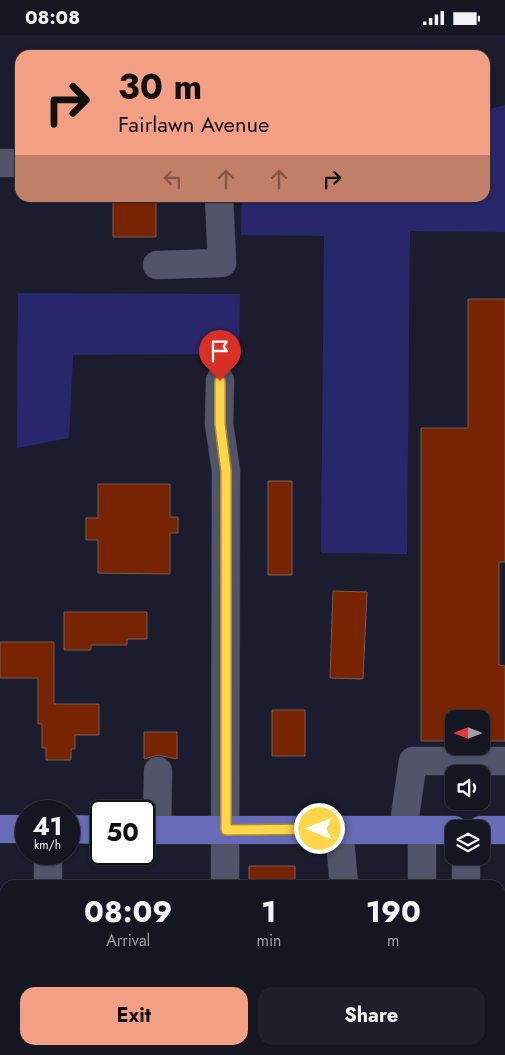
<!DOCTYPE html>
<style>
:root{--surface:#141622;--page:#1d1f2a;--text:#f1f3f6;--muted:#9d9fa5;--line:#333540;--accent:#f39f83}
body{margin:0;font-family:Jost,sans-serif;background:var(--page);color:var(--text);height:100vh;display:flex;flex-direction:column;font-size:19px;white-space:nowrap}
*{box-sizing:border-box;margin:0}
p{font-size:16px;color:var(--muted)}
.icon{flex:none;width:28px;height:28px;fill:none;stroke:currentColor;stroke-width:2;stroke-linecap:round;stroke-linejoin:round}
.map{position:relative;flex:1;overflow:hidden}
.drawer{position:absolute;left:0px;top:845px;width:505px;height:175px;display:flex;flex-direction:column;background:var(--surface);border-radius:15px 15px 0 0;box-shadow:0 1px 4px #0004,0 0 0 1px var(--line)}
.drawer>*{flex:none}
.hud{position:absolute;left:15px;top:15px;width:475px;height:152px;border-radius:15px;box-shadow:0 1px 4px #0004,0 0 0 1px var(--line);background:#f39f83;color:#111;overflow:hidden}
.needle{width:32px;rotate:270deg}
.fabs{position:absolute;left:445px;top:675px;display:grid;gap:10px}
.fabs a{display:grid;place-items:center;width:45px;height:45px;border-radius:10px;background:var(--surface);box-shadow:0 1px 4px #0004,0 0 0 1px var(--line);font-size:25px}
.speed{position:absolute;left:15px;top:765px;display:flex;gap:10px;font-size:25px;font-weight:700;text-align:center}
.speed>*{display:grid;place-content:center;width:65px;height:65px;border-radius:50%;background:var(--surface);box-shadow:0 1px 4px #0004,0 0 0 1px var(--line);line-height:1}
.speed small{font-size:12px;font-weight:400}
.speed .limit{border:2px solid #111;border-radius:8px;background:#fff;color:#111}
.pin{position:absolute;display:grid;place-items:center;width:42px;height:42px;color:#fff;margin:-51px -21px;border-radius:50% 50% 50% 0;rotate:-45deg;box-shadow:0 0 5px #0007}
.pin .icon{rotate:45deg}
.me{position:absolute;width:55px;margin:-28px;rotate:270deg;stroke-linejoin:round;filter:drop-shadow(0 0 4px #0008)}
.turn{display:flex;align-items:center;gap:18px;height:105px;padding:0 20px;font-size:22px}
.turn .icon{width:65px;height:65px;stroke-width:2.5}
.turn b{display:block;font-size:35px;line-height:42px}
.lanes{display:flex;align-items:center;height:48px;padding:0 20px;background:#0003;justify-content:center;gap:25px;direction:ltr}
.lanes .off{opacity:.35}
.eta{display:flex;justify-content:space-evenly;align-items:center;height:85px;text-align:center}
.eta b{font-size:30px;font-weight:700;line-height:35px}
.button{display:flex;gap:10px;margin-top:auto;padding:10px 20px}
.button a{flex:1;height:58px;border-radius:15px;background:var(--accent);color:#111;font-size:20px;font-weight:700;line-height:58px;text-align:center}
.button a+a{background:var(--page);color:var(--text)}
.status{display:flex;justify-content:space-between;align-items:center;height:35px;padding:0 25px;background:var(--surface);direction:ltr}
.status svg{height:14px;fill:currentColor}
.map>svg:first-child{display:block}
</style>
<div class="status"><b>08:08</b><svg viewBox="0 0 49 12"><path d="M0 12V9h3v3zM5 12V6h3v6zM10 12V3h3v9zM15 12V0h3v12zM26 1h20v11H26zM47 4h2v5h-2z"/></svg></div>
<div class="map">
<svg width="505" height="1020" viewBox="0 0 505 1020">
<rect width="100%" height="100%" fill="#1b1d2e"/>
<path fill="#29276c" d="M505 70V197L410 196 407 519 321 518 324 201 241 200 242 163 485 162V75Z
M18 258 240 259 239 319 73 320 69 403 17 413Z"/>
<path fill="#792400" stroke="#755d55" d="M113 162H156V202H113Z
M468 264H505V527H499V630L505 631V706H481V684H454V706H421V393H468Z
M268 446H292V540H268Z
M98 449H170V482H178V498H170V539L98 538V505H86V483H98Z
M333 556 367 557 363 644 330 643Z
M64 577H147V604H127V610H91V615H64Z
M0 607H54V669H99V700H75V714H71V725H46V713H42V689H38V643H0Z
M272 675H305V721H272Z
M144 697H177V724L158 720 144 724Z
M249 831H295V850H249Z"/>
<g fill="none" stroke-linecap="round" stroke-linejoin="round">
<g stroke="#383947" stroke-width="29">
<path id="minor" d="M0 128H20
M157 230 222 228 219 162
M220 346 219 389 226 436 225 850
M339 794 344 850
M157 795 158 736
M403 795 413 726H505
M48 819V850
M466 821V850
M422 850V795
M225 1015V1020
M466 1015V1020
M33 1020V1015
M334 1020V1015"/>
</g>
<g stroke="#383947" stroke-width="29">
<path id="major" d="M0 794H26
M69 794 101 795
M144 795H454
M481 795H505"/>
</g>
<use href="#minor" stroke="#525569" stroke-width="28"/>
<use href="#major" stroke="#686bb7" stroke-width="28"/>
</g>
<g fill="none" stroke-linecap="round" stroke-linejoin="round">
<g stroke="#a68a30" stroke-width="12">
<path id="route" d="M220 346V389L226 436V795L320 794"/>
</g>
<use href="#route" stroke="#ffd54a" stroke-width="9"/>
</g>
</svg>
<div class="fabs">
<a><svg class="needle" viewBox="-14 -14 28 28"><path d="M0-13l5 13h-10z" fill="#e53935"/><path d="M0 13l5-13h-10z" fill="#9d9fa5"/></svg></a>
<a><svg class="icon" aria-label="sound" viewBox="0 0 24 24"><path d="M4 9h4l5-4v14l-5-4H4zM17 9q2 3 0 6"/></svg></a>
<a><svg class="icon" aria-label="layers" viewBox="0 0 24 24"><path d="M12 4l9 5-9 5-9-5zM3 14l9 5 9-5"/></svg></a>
</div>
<div class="speed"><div>41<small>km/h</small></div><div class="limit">50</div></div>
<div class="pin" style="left:220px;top:346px;background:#d93025"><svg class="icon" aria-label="arrive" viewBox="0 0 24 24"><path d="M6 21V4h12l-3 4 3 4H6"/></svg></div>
<svg class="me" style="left:320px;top:794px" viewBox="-20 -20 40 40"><circle r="17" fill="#ffd54a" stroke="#fff" stroke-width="3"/><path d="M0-11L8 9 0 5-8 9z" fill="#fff"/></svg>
<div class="hud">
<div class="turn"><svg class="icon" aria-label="right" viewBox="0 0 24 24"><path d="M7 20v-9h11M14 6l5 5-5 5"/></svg><div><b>30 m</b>Fairlawn Avenue</div></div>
<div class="lanes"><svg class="icon off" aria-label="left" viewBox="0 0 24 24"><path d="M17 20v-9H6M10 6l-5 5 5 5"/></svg><svg class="icon off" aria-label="ahead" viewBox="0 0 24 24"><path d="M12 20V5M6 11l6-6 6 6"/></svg><svg class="icon off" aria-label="ahead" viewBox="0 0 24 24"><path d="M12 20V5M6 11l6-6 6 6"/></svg><svg class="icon" aria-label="right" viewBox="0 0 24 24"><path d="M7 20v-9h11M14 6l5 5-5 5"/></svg></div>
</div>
<section class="drawer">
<div class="eta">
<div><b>08:09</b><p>Arrival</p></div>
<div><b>1</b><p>min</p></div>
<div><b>190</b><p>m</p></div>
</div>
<div class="button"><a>Exit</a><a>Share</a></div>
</section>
</div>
